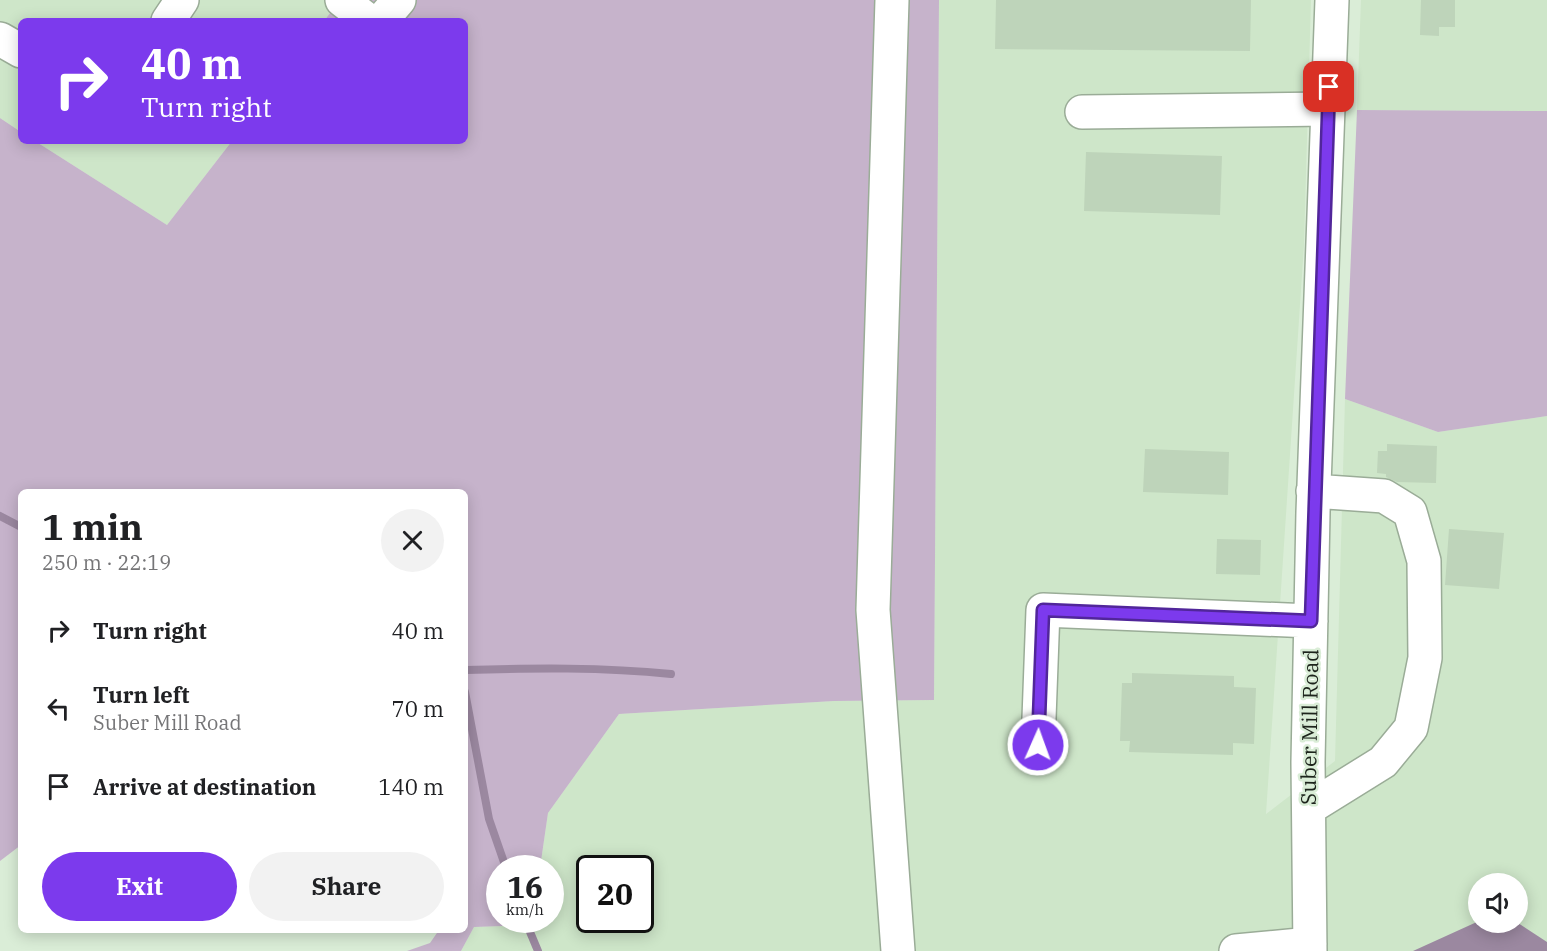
<!DOCTYPE html>
<meta charset="utf-8">
<style>
:root{--surface:#fff;--page:#f2f2f2;--text:#202124;--muted:#757577;--accent:#7c3aed}
body{margin:0;font-family:"IBM Plex Serif",serif;background:var(--page);color:var(--text);height:100vh;display:flex;flex-direction:column;font-size:22px;white-space:nowrap}
*{box-sizing:border-box;margin:0}
p{font-size:20px;color:var(--muted)}
.icon{flex:none;width:33px;height:33px;fill:none;stroke:currentColor;stroke-width:2;stroke-linecap:round;stroke-linejoin:round}
.map{position:relative;flex:1;overflow:hidden}
.side{position:absolute;left:18px;top:489px;width:450px;height:444px;display:flex;flex-direction:column;background:var(--surface);border-radius:9px;box-shadow:0 3px 15px #0003}
.side>*{flex:none}
.top-card{position:absolute;left:18px;top:18px;width:450px;height:126px;border-radius:9px;box-shadow:0 3px 15px #0003;background:#7c3aed;color:#fff;overflow:hidden}
.controls{position:absolute;left:1468px;top:873px;display:grid;gap:12px}
.controls a{display:grid;place-items:center;width:60px;height:60px;border-radius:50%;background:var(--surface);box-shadow:0 3px 15px #0003;font-size:30px}
.speed{position:absolute;left:486px;top:855px;display:flex;gap:12px;font-size:30px;font-weight:700;text-align:center}
.speed>*{display:grid;place-content:center;width:78px;height:78px;border-radius:50%;background:var(--surface);box-shadow:0 3px 15px #0003;line-height:1}
.speed small{font-size:15px;font-weight:400}
.speed .limit{border:3px solid #111;border-radius:9px;background:#fff;color:#111}
.pin{position:absolute;display:grid;place-items:center;width:51px;height:51px;color:#fff;margin:-26px;border-radius:12px;box-shadow:0 3px 9px #0006}
.me{position:absolute;width:66px;margin:-33px;rotate:2deg;stroke-linejoin:round;filter:drop-shadow(0 0 4px #0008)}
.turn{display:flex;align-items:center;gap:21px;height:126px;padding:0 24px;font-size:27px}
.turn .icon{width:78px;height:78px;stroke-width:2.5}
.turn b{display:block;font-size:42px;line-height:51px}
.round{display:grid;place-items:center;flex:none;width:63px;height:63px;border-radius:32px;background:var(--page)}
.summary{display:flex;align-items:center;justify-content:space-between;height:102px;padding:0 24px}
h1{font-size:36px;font-weight:800;line-height:45px}
.cta{display:flex;gap:12px;margin-top:auto;padding:12px 24px}
.cta a{flex:1;height:69px;border-radius:36px;background:var(--accent);color:#fff;font-size:24px;font-weight:800;line-height:69px;text-align:center}
.cta a+a{background:var(--page);color:var(--text)}
ul{padding:0;list-style:none}
li{display:flex;align-items:center;gap:18px;height:78px;padding:0 24px}
li div{flex:1}
li b{display:block;font-size:22px}
li em{font-style:normal}
.map>svg:first-child{display:block}
</style>
<div class="map">
<svg width="1547" height="951" viewBox="0 0 1547 951">
<rect width="100%" height="100%" fill="#daedd7"/>
<path fill="#cee6c9" fill-rule="evenodd" d="M0 0H340L324 21H21V132L0 118Z
M939 0H1311L1304 245 1266 814 1335 761 1345 399 1438 432 1547 416V951H461L474 927 531 925 533 920H550V868H540L548 813 619 714 834 701 934 700ZM590 868H640V920H590ZM1479 884H1518V922H1479Z
M1361 0H1547V111L1357 110Z
M35 141H232L167 225Z"/>
<path fill="#c6b3cb" d="M340 0H939L934 700 834 701 619 714 548 813 540 868H500V920H533L532 925 474 927 461 951H407L430 943 439 930H465V492H21V845L0 861V118L21 132V141H35L167 225 232 141H465V21H324Z
M1357 110 1547 111V416L1438 432 1345 399Z"/>
<path fill="#9b88a0" d="M1479 921 1518 923 1547 942V951H1413Z"/>
<g fill="none" stroke-linecap="round" stroke-linejoin="round">
<path stroke="#9b88a0" stroke-width="8" d="M0 516 21 527
M465 670C534 668 602 667 671 674
M465 692 489 819 506 868
M525 920 538 951"/>
</g>
<path fill="#bed4ba" d="M996 0H1251L1250 51 995 49Z
M1421 0H1455V27H1439V36L1420 35Z
M1086 152 1222 156 1220 215 1084 211Z
M1387 444 1437 446 1436 483 1397 482 1386 477V474L1377 473 1378 451H1387Z
M1145 449 1229 452 1228 495 1143 492Z
M1449 529 1504 533 1499 589 1445 585Z
M1217 539 1261 540 1260 575 1216 574Z
M1132 673 1234 676V687L1256 688 1254 744 1233 743V755L1129 752 1130 741H1120L1122 683H1132Z"/>
<g fill="none" stroke-linecap="round" stroke-linejoin="round">
<g stroke="#9aac97" stroke-width="36">
<path id="minor" d="M342 0 369 21
M892 0 873 610 898 951
M168 21 182 0
M381 21 399 0
M0 39 21 51
M1082 112 1328 109
M1038 745 1043 610 1311 621
M1309 808 1383 762 1411 728 1425 658 1424 561 1410 512 1384 496 1313 491
M1236 951 1310 944
M1310 951 1308 762 1313 512 1332 0"/>
</g>
<use href="#minor" stroke="#fff" stroke-width="33"/>
</g>
<g fill="none" stroke-linecap="round" stroke-linejoin="round">
<g stroke="#51269a" stroke-width="15">
<path id="route" d="M1038 745 1043 610 1311 621 1329 87"/>
</g>
<use href="#route" stroke="#7c3aed" stroke-width="10"/>
</g>
<g text-anchor="middle" dominant-baseline="central" stroke-width="5" stroke-linejoin="round" paint-order="stroke">
<g font-size="21" fill="#1c231b" stroke="#daedd7">
<text transform="translate(1309 727) rotate(-89)">Suber Mill Road</text>
</g>
</g>
</svg>
<div class="controls">
<a><svg class="icon" aria-label="sound" viewBox="0 0 24 24"><path d="M4 9h4l5-4v14l-5-4H4zM17 9q2 3 0 6"/></svg></a>
</div>
<div class="speed"><div>16<small>km/h</small></div><div class="limit">20</div></div>
<div class="pin" style="left:1329px;top:87px;background:#d93025"><svg class="icon" aria-label="arrive" viewBox="0 0 24 24"><path d="M6 21V4h12l-3 4 3 4H6"/></svg></div>
<svg class="me" style="left:1038px;top:745px" viewBox="-20 -20 40 40"><circle r="17" fill="#7c3aed" stroke="#fff" stroke-width="3"/><path d="M0-11L8 9 0 5-8 9z" fill="#fff"/></svg>
<div class="top-card">
<div class="turn"><svg class="icon" aria-label="right" viewBox="0 0 24 24"><path d="M7 20v-9h11M14 6l5 5-5 5"/></svg><div><b>40 m</b>Turn right</div></div>
</div>
<section class="side">
<div class="summary"><div><h1>1 min</h1><p>250 m · 22:19</p></div><a class="round"><svg class="icon" aria-label="close" viewBox="0 0 24 24"><path d="M6 6l12 12M18 6L6 18"/></svg></a></div>
<ul>
<li><svg class="icon" aria-label="right" viewBox="0 0 24 24"><path d="M7 20v-9h11M14 6l5 5-5 5"/></svg><div><b>Turn right</b></div><em>40 m</em></li>
<li><svg class="icon" aria-label="left" viewBox="0 0 24 24"><path d="M17 20v-9H6M10 6l-5 5 5 5"/></svg><div><b>Turn left</b><p>Suber Mill Road</p></div><em>70 m</em></li>
<li><svg class="icon" aria-label="arrive" viewBox="0 0 24 24"><path d="M6 21V4h12l-3 4 3 4H6"/></svg><div><b>Arrive at destination</b></div><em>140 m</em></li>
</ul>
<div class="cta"><a>Exit</a><a>Share</a></div>
</section>
</div>
